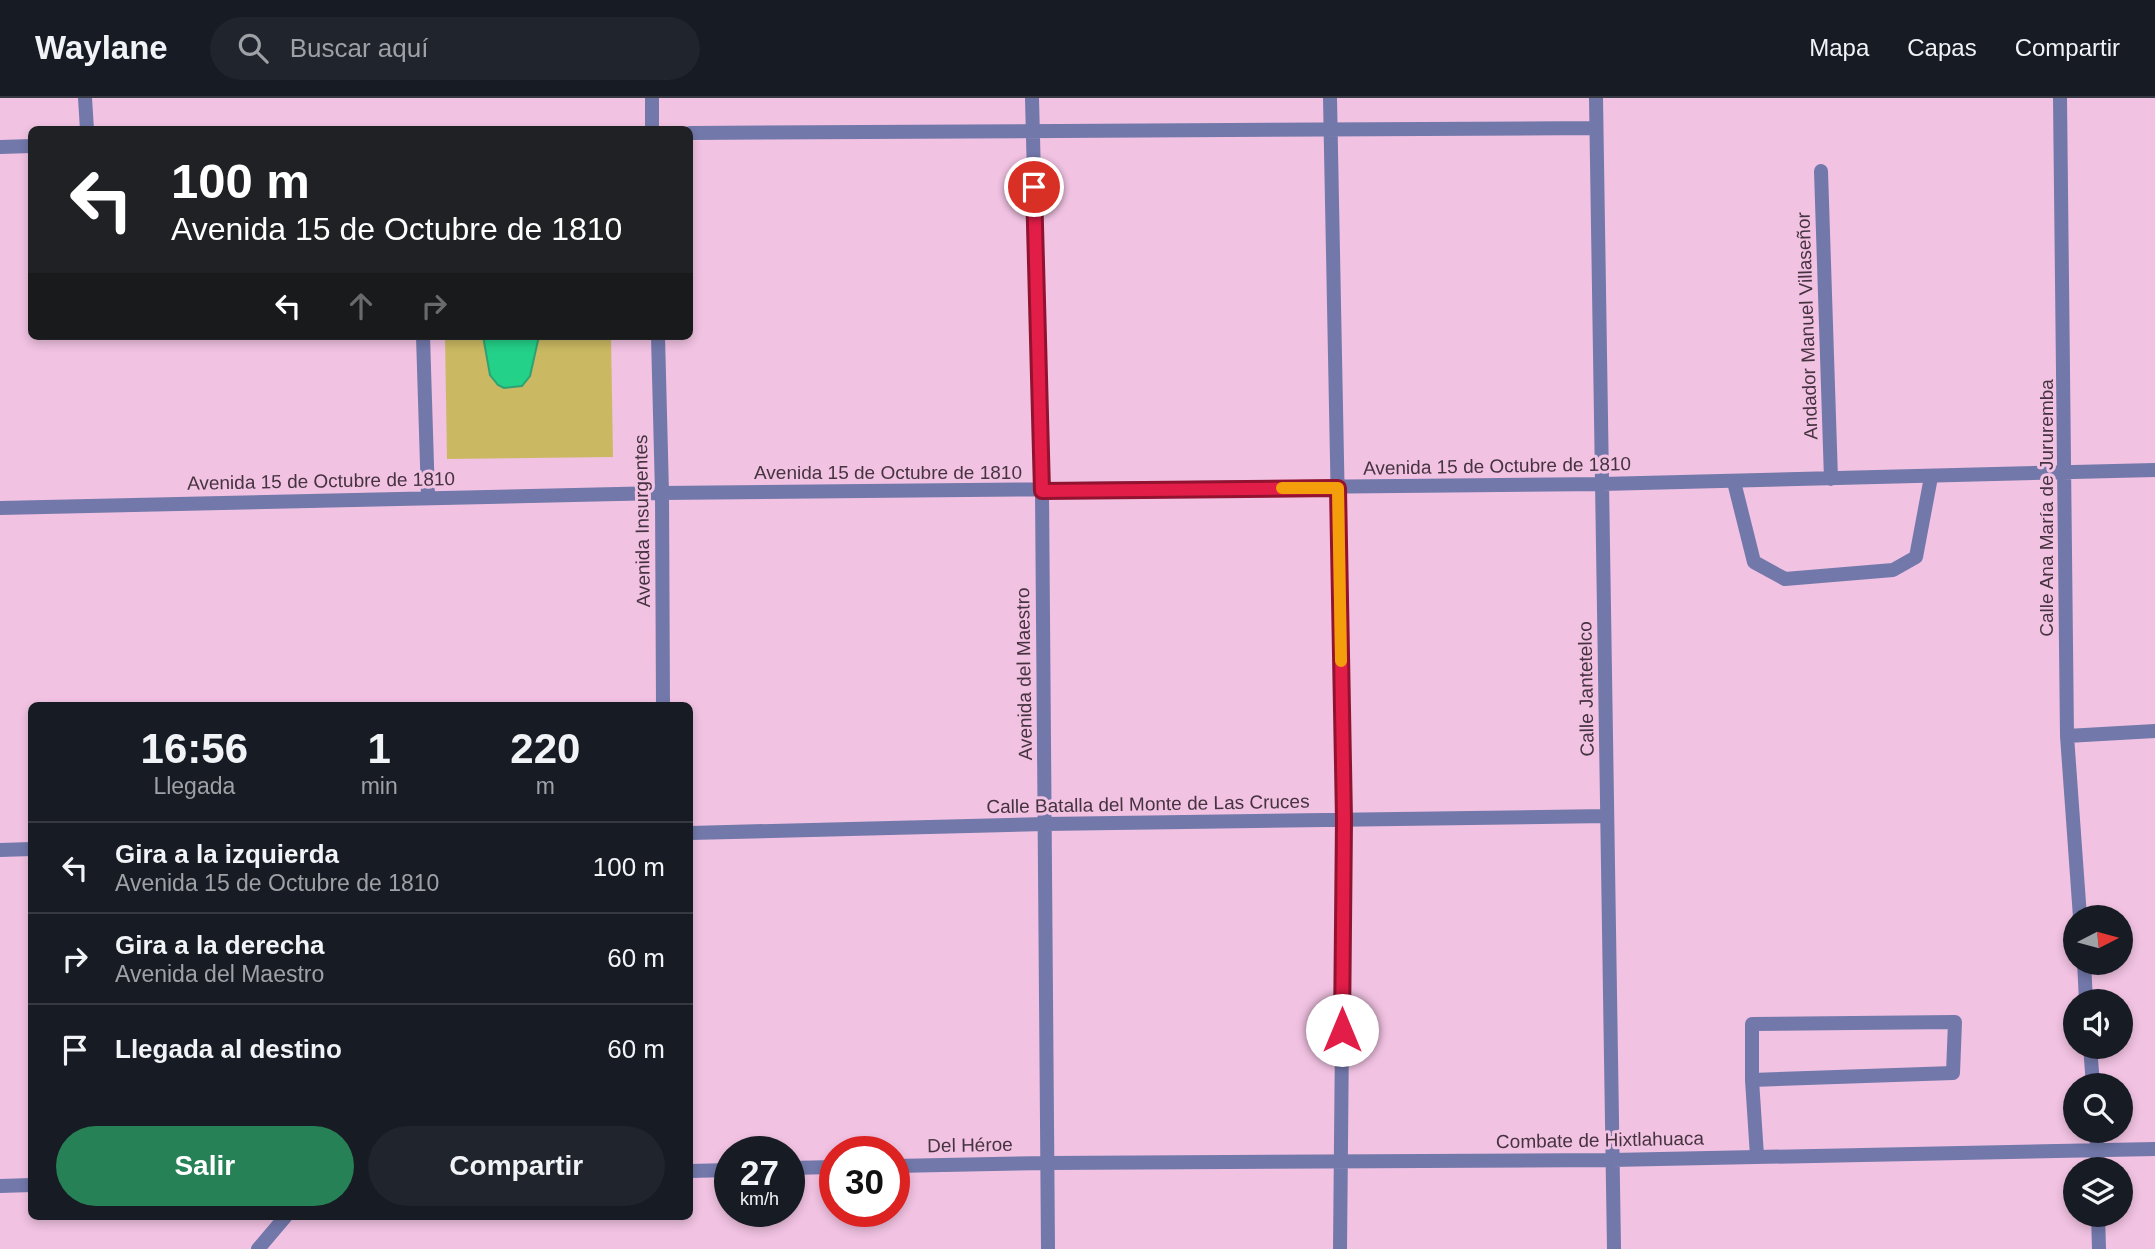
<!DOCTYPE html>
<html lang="es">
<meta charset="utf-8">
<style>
:root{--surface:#171b24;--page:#20242c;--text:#f1f3f6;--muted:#9ea1a6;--line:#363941;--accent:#278156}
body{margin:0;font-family:Arial,sans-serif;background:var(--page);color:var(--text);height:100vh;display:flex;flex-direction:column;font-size:26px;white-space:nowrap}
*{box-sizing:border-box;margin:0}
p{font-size:23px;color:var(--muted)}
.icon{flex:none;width:38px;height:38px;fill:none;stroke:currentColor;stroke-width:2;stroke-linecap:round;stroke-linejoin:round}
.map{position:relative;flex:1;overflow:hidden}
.sheet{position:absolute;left:28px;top:604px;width:665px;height:518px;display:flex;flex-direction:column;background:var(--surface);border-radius:10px;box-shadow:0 4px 10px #0003}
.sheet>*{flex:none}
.guide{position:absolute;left:28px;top:28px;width:665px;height:214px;border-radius:10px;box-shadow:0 4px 10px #0003;background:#202124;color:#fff;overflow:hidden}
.needle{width:46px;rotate:84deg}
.tools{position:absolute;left:2063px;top:807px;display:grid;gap:14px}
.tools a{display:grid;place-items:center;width:70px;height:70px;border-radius:50%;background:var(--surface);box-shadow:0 4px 10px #0003;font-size:35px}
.speed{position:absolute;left:714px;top:1038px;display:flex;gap:14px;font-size:35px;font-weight:700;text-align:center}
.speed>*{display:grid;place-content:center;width:91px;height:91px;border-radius:50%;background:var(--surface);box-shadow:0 4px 10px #0003;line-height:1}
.speed small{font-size:18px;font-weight:400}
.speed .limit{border:10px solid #d22;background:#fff;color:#111}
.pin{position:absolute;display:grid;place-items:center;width:60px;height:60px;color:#fff;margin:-30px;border:4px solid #fff;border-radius:50%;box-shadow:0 2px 7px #0007}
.me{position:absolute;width:77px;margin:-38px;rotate:0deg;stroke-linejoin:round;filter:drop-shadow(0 0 5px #0008)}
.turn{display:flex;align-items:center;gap:24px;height:147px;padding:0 28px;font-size:32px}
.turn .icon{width:91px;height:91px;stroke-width:2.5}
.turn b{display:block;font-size:49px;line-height:60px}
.lanes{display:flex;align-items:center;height:66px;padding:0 28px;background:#0003;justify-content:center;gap:35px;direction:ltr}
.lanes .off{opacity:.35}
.eta{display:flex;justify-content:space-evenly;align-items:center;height:119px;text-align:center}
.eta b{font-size:42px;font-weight:700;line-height:49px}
.cta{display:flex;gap:14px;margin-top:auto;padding:14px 28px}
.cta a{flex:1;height:80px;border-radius:42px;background:var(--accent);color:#fff;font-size:28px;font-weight:700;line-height:80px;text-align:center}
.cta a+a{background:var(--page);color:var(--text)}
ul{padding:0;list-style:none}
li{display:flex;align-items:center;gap:21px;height:91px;padding:0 28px;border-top:2px solid var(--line)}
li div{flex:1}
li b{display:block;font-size:26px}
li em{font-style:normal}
header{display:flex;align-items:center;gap:42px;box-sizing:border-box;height:98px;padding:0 35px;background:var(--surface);border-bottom:2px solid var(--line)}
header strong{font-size:33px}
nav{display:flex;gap:38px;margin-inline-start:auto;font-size:24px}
.search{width:490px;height:63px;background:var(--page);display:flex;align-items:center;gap:18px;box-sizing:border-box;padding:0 24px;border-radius:38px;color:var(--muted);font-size:26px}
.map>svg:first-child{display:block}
</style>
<header>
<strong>Waylane</strong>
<div class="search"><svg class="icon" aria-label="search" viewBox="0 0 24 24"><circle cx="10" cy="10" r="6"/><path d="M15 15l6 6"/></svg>Buscar aquí</div>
<nav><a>Mapa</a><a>Capas</a><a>Compartir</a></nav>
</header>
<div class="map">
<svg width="2155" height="1151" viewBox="0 0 2155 1151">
<rect width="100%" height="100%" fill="#f1c2e2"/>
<path fill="#cab962" d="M445 238H611L613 359 447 361Z"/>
<path fill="#24d189" stroke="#2ea273" stroke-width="2" d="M483 238H539L530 278 522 288 504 290 498 287 490 277Z"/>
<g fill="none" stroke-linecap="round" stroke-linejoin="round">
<path stroke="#7278aa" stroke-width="14" d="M85 0 87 32
M1734 384 1754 464 1785 481 1893 472 1916 459 1931 379
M1752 982V926L1955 924 1953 975 1752 982 1757 1058"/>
<path stroke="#7278aa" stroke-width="14" d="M652 0V32
M1032 0 1042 393 1048 1151
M1330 0 1344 722 1340 1151
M1596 0 1614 1151
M2060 0 2067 638 2080 819
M690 35 1596 30
M0 49 32 48
M1821 73 1831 381
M423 238 428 399
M658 238 662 395 663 607
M0 410 662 395 1602 386 2155 372
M2067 638 2155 633
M690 735 1045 726 1607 718
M0 752 32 751
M2084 864 2086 903
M2090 948 2093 987
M2096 1032 2098 1071
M894 1068 1047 1065 1612 1062 2155 1051
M789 1070 835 1069
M690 1073 730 1072
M0 1088 32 1087
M2098 1116 2099 1151
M258 1151 286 1118"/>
</g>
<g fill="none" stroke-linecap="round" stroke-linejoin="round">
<g stroke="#92132f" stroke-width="18">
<path id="route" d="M1034 89 1042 393 1338 390 1344 722 1342 932"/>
</g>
<use href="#route" stroke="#e11d48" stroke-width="12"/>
<path stroke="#f59e0b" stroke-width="12" d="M1282 390H1338L1341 563"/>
</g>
<g text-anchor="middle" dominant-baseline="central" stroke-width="6" stroke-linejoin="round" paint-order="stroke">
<g font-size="19" fill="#463340" stroke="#f1c2e2">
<text transform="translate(1807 228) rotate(-92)">Andador Manuel Villaseñor</text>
<text transform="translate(1497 368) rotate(-1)">Avenida 15 de Octubre de 1810</text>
<text x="888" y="374">Avenida 15 de Octubre de 1810</text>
<text transform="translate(321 383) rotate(-1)">Avenida 15 de Octubre de 1810</text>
<text transform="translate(2046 410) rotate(-90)">Calle Ana María de Jururemba</text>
<text transform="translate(642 423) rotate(-91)">Avenida Insurgentes</text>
<text transform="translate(1024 576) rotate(-91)">Avenida del Maestro</text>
<text transform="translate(1586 591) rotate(-91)">Calle Jantetelco</text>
<text transform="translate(1148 706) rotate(-1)">Calle Batalla del Monte de Las Cruces</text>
<text transform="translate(1600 1042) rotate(-1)">Combate de Hixtlahuaca</text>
<text transform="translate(970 1047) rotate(-1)">Del Héroe</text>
</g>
</g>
</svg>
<div class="tools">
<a><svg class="needle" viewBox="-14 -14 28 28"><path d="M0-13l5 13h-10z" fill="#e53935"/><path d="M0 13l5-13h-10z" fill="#9ea1a6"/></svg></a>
<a><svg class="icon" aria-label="sound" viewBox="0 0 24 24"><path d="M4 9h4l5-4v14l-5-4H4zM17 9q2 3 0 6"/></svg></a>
<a><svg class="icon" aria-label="search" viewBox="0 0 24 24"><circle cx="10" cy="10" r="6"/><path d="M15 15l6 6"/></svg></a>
<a><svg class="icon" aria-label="layers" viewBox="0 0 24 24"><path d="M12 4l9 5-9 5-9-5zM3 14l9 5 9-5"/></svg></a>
</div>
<div class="speed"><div>27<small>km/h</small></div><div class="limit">30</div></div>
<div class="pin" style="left:1034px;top:89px;background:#d93025"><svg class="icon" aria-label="arrive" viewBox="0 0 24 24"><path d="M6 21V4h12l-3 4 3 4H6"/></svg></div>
<svg class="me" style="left:1342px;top:932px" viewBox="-20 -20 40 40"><circle r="19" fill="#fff"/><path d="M0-13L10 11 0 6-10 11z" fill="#e11d48"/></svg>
<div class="guide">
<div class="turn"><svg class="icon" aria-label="left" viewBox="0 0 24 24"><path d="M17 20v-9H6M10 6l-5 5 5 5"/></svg><div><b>100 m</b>Avenida 15 de Octubre de 1810</div></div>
<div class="lanes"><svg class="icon" aria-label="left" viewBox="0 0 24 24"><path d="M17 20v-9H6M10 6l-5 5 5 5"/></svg><svg class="icon off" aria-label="ahead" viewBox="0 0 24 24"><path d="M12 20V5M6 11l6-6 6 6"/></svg><svg class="icon off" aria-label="right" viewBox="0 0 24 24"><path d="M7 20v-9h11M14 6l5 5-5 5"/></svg></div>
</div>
<section class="sheet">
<div class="eta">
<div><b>16:56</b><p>Llegada</p></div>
<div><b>1</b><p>min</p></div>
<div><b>220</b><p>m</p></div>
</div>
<ul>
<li><svg class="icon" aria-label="left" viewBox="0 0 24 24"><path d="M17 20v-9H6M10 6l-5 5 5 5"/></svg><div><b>Gira a la izquierda</b><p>Avenida 15 de Octubre de 1810</p></div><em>100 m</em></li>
<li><svg class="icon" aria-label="right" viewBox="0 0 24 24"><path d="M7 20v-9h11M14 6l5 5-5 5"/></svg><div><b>Gira a la derecha</b><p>Avenida del Maestro</p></div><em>60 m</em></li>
<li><svg class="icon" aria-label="arrive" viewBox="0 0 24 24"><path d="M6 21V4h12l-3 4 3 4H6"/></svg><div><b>Llegada al destino</b></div><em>60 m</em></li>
</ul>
<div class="cta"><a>Salir</a><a>Compartir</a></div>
</section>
</div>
